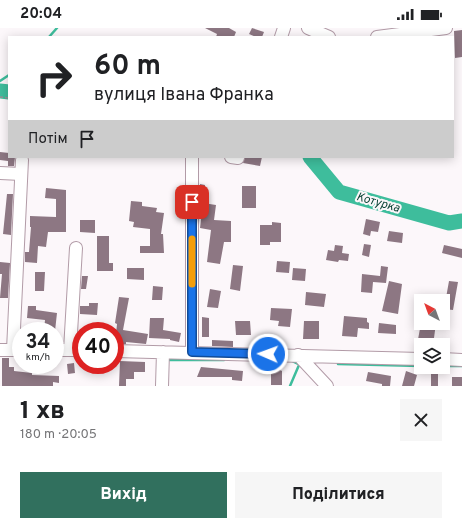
<!DOCTYPE html>
<html lang="uk">
<meta charset="utf-8">
<style>
:root{--surface:#fff;--page:#f6f6f6;--text:#202124;--muted:#757577;--accent:#31705e}
body{margin:0;font-family:Overpass,sans-serif;background:var(--page);color:var(--text);height:100vh;display:flex;flex-direction:column;font-size:15px;white-space:nowrap}
*{box-sizing:border-box;margin:0}
p{font-size:13px;color:var(--muted)}
.icon{flex:none;width:22px;height:22px;fill:none;stroke:currentColor;stroke-width:2;stroke-linecap:round;stroke-linejoin:round}
.map{position:relative;height:358px;overflow:hidden}
.side{display:flex;flex-direction:column;background:var(--surface);flex:1}
.side>*{flex:none}
.guide{position:absolute;left:8px;top:8px;width:446px;height:122px;border-radius:0px;box-shadow:0 2px 10px #0003;background:#fff;color:var(--text);overflow:hidden}
.needle{width:26px;rotate:319deg}
.fabs{position:absolute;left:414px;top:266px;display:grid;gap:8px}
.fabs a{display:grid;place-items:center;width:36px;height:36px;border-radius:0px;background:var(--surface);box-shadow:0 2px 10px #0003;font-size:20px}
.speed{position:absolute;left:12px;top:294px;display:flex;gap:8px;font-size:20px;font-weight:700;text-align:center}
.speed>*{display:grid;place-content:center;width:52px;height:52px;border-radius:50%;background:var(--surface);box-shadow:0 2px 10px #0003;line-height:1}
.speed small{font-size:10px;font-weight:400}
.speed .limit{border:6px solid #d22;background:#fff;color:#111}
.pin{position:absolute;display:grid;place-items:center;width:34px;height:34px;color:#fff;margin:-17px;border-radius:8px;box-shadow:0 2px 6px #0006}
.me{position:absolute;width:44px;margin:-22px;rotate:272deg;stroke-linejoin:round;filter:drop-shadow(0 0 3px #0008)}
.turn{display:flex;align-items:center;gap:14px;height:84px;padding:0 20px;font-size:18px}
.turn .icon{width:52px;height:52px;stroke-width:2.5}
.turn b{display:block;font-size:28px;line-height:34px}
.then{display:flex;align-items:center;height:38px;padding:0 20px;background:#0003;gap:8px;font-size:15px}
.round{display:grid;place-items:center;flex:none;width:42px;height:42px;border-radius:0px;background:var(--page)}
.head{display:flex;align-items:center;justify-content:space-between;height:68px;padding:0 20px}
h1{font-size:24px;font-weight:800;line-height:30px}
.button{display:flex;gap:8px;margin-top:auto;padding:8px 20px}
.button a{flex:1;height:46px;border-radius:0px;background:var(--accent);color:#fff;font-size:16px;font-weight:800;line-height:46px;text-align:center}
.button a+a{background:var(--page);color:var(--text)}
.status{display:flex;justify-content:space-between;align-items:center;height:28px;padding:0 20px;background:var(--surface);direction:ltr}
.status svg{height:11px;fill:currentColor}
.map>svg:first-child{display:block}
</style>
<div class="status"><b>20:04</b><svg viewBox="0 0 49 12"><path d="M0 12V9h3v3zM5 12V6h3v6zM10 12V3h3v9zM15 12V0h3v12zM26 1h20v11H26zM47 4h2v5h-2z"/></svg></div>
<div class="map">
<svg width="462" height="358" viewBox="0 0 462 358">
<rect width="100%" height="100%" fill="#fcf7fa"/>
<g fill="none" stroke-linecap="round" stroke-linejoin="round">
<path stroke="#3ebd9c" stroke-width="2.5" d="M49 9 57 0
M0 53 9 47
M168 332H224
M292 333 300 337
M338 336 421 338
M443 338H462
M290 358 299 337"/>
<path stroke="#3ebd9c" stroke-width="15" d="M0 63 9 64
M310 129 339 164 449 195 462 193"/>
</g>
<path fill="#8d7783" d="M205 0H229L236 4 234 9H216L217 6Z
M252 0 264 4 262 9H256L249 6Z
M462 2V29L455 30 454 3Z
M0 124 9 125V129H15L14 138H8V133L0 132Z
M245 129H262L260 138 243 135Z
M200 156 205 157 204 170H200Z
M242 158H256V180H242Z
M46 160 66 162V204H48L46 219 38 218 37 235 25 234V224H29L31 199H30V188L56 189V171L45 170Z
M7 166H13L11 207 3 206Z
M131 173 142 174V178L157 180 156 184 164 185 161 206H163L164 225H140V218H150V201L133 199 134 194 129 193Z
M203 175 216 177 214 192 231 193V214H224L220 236 207 234 211 202 200 200Z
M177 178 184 179V186H177Z
M366 191 380 194 378 204 371 203 370 208 363 206Z
M80 192H95V205L80 204Z
M272 194 281 195V214H270V217H260V197H272Z
M389 203 403 205 402 215 387 213Z
M97 208H109V235H113V243H97Z
M364 216 371 217 369 229 362 227Z
M335 217 343 218 342 225 349 226 348 233 339 232 338 234 326 232 328 222 334 223Z
M444 217 462 221V230L442 225Z
M277 233 290 234 289 245 276 244Z
M0 234 10 235 8 270H0L2 246H0Z
M233 237 243 238 240 263 230 261Z
M381 238 388 239 386 255 373 254 372 265 361 264 362 246 380 248Z
M127 240H144V252L127 251Z
M293 240 306 241 305 253 292 252Z
M35 244H45L44 263H35Z
M82 248H88L86 261H81Z
M389 253 402 256 398 286 382 283Z
M449 253 458 254 453 282 444 281Z
M153 258 163 259 162 272H152Z
M210 261 221 263 218 280 207 279Z
M306 264 326 266 324 279 305 277Z
M119 269 129 270 123 302 148 306 146 316 126 314V316H115L117 296 115 295Z
M89 275H98L97 287 80 286V278H89Z
M28 278H36V282L57 285 55 303H44L45 292 27 290Z
M271 280 292 281 290 299 278 298 279 293 270 292Z
M344 288 367 290V294L369 295V301L358 300 357 309 342 308Z
M202 289 209 290V309H202Z
M150 290H164L163 302 181 305 179 314 170 312V311L149 310Z
M235 293H250L251 307H236Z
M304 293H319V311H303Z
M379 295 396 297V306L378 305Z
M421 295H436L434 310 446 311 445 317H417Z
M212 312 233 313V319L212 318Z
M2 330H9V339H14V343L32 345V347L59 348V355L53 354V358H2Z
M120 333 145 334V344H134V351H126V358H119Z
M74 335 75 345 68 346 67 336Z
M271 335H281L280 342 282 343V357H271Z
M201 339 243 343 242 353 232 352V349H197Z
M406 343 417 347 414 358H402Z
M368 344 391 348 390 358H382V356L366 353Z
M431 344H438V358H431Z
M452 349H462V358H452Z"/>
<g fill="none" stroke-linecap="round" stroke-linejoin="round">
<g stroke="#b29ba7" stroke-width="14">
<path id="minor" d="M308 0 329 9
M281 9 284 0
M377 9 446 0
M192 129V324
M231 129 238 130
M0 145 21 146
M0 322H21
M13 322 22 132
M55 322H81
M70 322 76 220
M115 323 421 331
M298 327 327 358
M443 331 462 332
M162 358 163 324"/>
</g>
<path stroke="#999296" stroke-width="1.5" stroke-dasharray="3 2" stroke-linecap="butt" d="M0 69 9 70"/>
<use href="#minor" stroke="#fff" stroke-width="12"/>
</g>
<g fill="none" stroke-linecap="round" stroke-linejoin="round">
<g stroke="#114b97" stroke-width="10">
<path id="route" d="M192 174V324L268 326"/>
</g>
<use href="#route" stroke="#1a73e8" stroke-width="7"/>
<path stroke="#f59e0b" stroke-width="7" d="M192 211V256"/>
</g>
<g text-anchor="middle" dominant-baseline="central" stroke-width="4" stroke-linejoin="round" paint-order="stroke">
<g font-size="12" font-style="italic" fill="#053f31" stroke="#fcf7fa">
<text transform="translate(378 175) rotate(16)">Котурка</text>
</g>
</g>
</svg>
<div class="fabs">
<a><svg class="needle" viewBox="-14 -14 28 28"><path d="M0-13l5 13h-10z" fill="#e53935"/><path d="M0 13l5-13h-10z" fill="#757577"/></svg></a>
<a><svg class="icon" aria-label="layers" viewBox="0 0 24 24"><path d="M12 4l9 5-9 5-9-5zM3 14l9 5 9-5"/></svg></a>
</div>
<div class="speed"><div>34<small>km/h</small></div><div class="limit">40</div></div>
<div class="pin" style="left:192px;top:174px;background:#d93025"><svg class="icon" aria-label="arrive" viewBox="0 0 24 24"><path d="M6 21V4h12l-3 4 3 4H6"/></svg></div>
<svg class="me" style="left:268px;top:326px" viewBox="-20 -20 40 40"><circle r="17" fill="#1a73e8" stroke="#fff" stroke-width="3"/><path d="M0-11L8 9 0 5-8 9z" fill="#fff"/></svg>
<div class="guide">
<div class="turn"><svg class="icon" aria-label="right" viewBox="0 0 24 24"><path d="M7 20v-9h11M14 6l5 5-5 5"/></svg><div><b>60 m</b>вулиця Івана Франка</div></div>
<div class="then">Потім<svg class="icon" aria-label="arrive" viewBox="0 0 24 24"><path d="M6 21V4h12l-3 4 3 4H6"/></svg></div>
</div>
</div>
<section class="side">
<div class="head"><div><h1>1 хв</h1><p>180 m · 20:05</p></div><a class="round"><svg class="icon" aria-label="close" viewBox="0 0 24 24"><path d="M6 6l12 12M18 6L6 18"/></svg></a></div>
<div class="button"><a>Вихід</a><a>Поділитися</a></div>
</section>
